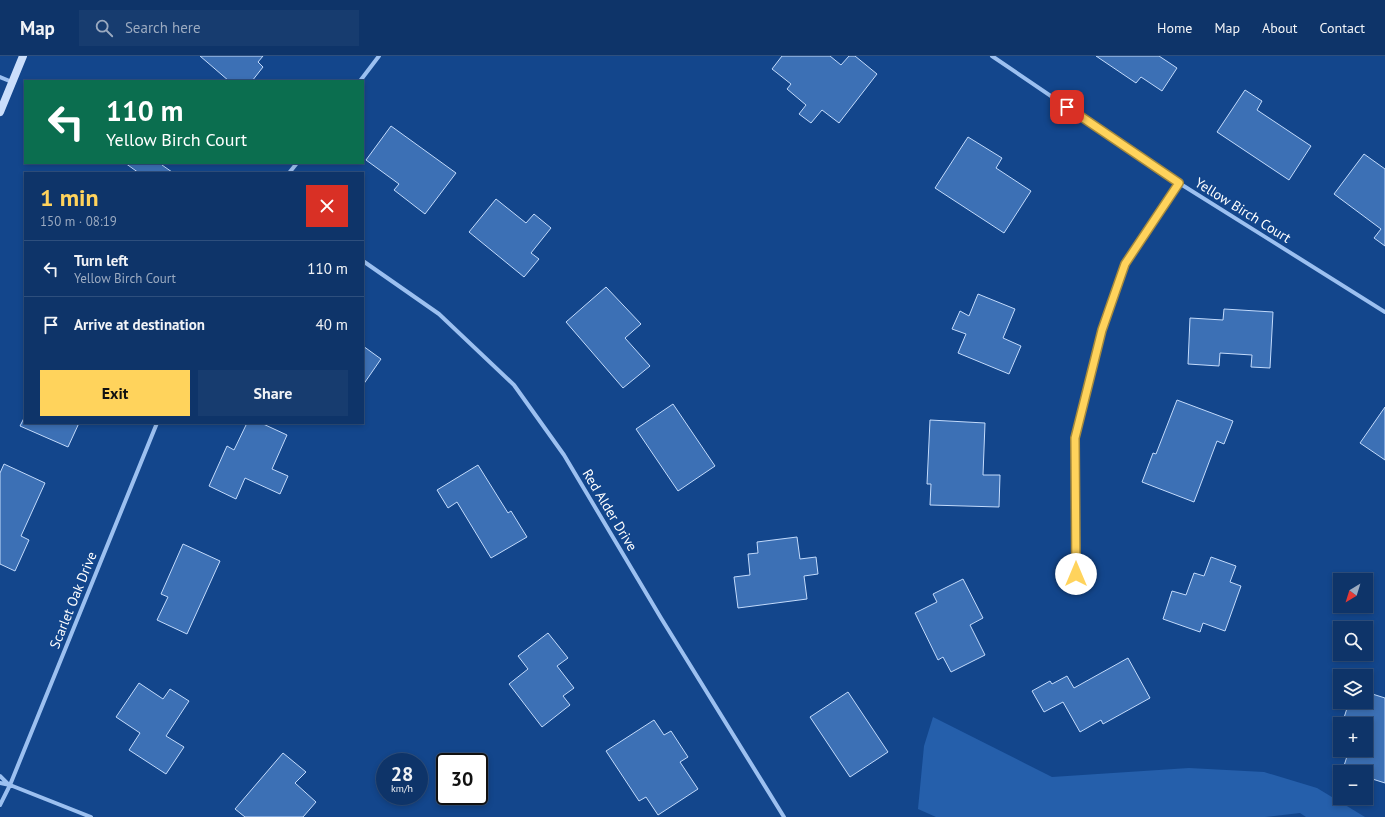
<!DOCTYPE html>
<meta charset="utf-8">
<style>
:root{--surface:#0e3469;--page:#173c6f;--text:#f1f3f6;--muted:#9baac0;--line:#2e4f7d;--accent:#ffd35c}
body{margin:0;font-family:"PT Sans",sans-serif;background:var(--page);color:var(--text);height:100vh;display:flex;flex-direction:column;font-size:15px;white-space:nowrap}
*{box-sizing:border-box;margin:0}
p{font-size:13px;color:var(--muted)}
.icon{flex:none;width:22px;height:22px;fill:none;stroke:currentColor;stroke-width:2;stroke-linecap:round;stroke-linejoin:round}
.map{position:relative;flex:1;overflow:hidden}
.side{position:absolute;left:24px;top:116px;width:340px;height:252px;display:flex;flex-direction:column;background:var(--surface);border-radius:0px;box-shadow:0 2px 6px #0003,0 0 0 1px var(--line)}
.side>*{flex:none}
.guide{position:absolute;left:24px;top:24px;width:340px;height:84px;border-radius:0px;box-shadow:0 2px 6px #0003,0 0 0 1px var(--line);background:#0b6e4f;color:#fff;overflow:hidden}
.needle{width:26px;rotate:218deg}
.controls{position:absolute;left:1333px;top:517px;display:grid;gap:8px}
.controls a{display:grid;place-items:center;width:40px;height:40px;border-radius:0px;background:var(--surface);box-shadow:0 2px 6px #0003,0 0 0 1px var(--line);font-size:20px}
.speed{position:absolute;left:376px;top:697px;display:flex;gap:8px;font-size:20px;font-weight:700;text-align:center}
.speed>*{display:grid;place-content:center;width:52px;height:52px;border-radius:50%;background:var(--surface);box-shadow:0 2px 6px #0003,0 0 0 1px var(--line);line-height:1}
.speed small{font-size:10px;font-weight:400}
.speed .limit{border:2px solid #111;border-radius:6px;background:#fff;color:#111}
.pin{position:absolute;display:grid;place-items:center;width:34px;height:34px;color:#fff;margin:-17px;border-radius:8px;box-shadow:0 2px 6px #0006}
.me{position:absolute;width:44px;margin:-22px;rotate:0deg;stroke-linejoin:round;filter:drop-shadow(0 0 3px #0008)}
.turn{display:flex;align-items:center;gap:14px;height:84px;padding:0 16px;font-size:18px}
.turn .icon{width:52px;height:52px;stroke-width:2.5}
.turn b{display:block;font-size:28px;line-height:34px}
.round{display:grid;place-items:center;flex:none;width:42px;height:42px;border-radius:0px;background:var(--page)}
.head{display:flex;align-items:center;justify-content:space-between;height:68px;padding:0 16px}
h1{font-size:24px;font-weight:700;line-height:30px;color:var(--accent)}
.cta{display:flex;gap:8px;margin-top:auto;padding:8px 16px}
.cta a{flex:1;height:46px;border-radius:0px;background:var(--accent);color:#111;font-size:16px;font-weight:700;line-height:46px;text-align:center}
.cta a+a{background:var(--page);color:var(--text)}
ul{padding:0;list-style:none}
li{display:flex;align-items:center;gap:12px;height:56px;padding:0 16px;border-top:1px solid var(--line)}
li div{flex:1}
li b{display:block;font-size:15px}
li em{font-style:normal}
header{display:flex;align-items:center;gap:24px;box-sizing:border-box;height:56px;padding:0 20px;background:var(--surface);border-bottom:1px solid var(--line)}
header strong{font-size:19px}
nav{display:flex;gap:22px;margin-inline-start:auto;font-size:14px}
.search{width:280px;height:36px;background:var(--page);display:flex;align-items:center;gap:10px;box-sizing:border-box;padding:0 14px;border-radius:0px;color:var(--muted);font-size:15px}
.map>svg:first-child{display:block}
</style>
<header>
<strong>Map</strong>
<div class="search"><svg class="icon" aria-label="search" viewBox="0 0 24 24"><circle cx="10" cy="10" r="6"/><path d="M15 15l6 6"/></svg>Search here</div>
<nav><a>Home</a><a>Map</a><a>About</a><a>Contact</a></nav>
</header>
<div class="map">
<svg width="1385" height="761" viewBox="0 0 1385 761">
<rect width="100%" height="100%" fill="#13468c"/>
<path fill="#255fab" d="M933 661 1052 721 1189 712 1264 716 1317 732 1365 761H1306L1300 757 1265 761H936L918 753 924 690Z"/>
<path fill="#3c70b5" stroke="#c3dbfc" d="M200 0H263L258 6 263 11 252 25H229Z
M782 0H830L841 9 849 0H855L877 18 839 67 822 54 811 67 799 58 806 49 787 33 791 28 772 13Z
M1096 0H1159L1177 12 1162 35 1141 21 1136 27Z
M1245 34 1262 45 1257 54 1311 90 1289 124 1217 76Z
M391 70 456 117 425 158 394 134 399 128 366 104Z
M968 81 1002 102 996 112 1031 135 1004 177 935 132Z
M1364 98 1385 113V190L1374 182 1381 173 1334 138Z
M125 107H163L162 109 172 116 139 117Z
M496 143 526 167 534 158 551 172 531 197 539 203 524 221 469 176Z
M606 231 641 268 625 282 650 310 623 332 566 266Z
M978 238 1015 253 1003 282 1021 290 1009 318 958 297 966 278 952 273 960 255 969 260Z
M1224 253 1273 256 1270 312 1251 311 1252 299 1220 297 1219 310 1188 308 1190 262 1223 264Z
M363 290 381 303 363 329Z
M1177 344 1233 365 1224 388 1217 385 1194 446 1142 426 1153 397 1156 398Z
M673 348 715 410 678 435 636 373Z
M1385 351V404L1360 387Z
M25 360V367H79L68 391 20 370Z
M930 364 985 367 983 419H1000L999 451 930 449 931 428H927Z
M247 367H261L287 379 272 413 288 420 280 438 245 422 236 443 209 430 227 390 234 394Z
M4 408 45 427 21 480 29 484 15 515 0 508V417Z
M478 409 508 457 511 455 527 481 491 502 457 446 448 452 437 434Z
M797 481 800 503 816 501 818 518 804 520 807 543 738 552 734 521 750 519 748 498 758 497 757 486Z
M183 488 220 505 187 578 157 564 168 541 161 538Z
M1211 501 1236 510 1230 526 1241 530 1225 575 1203 567 1200 576 1163 563 1172 535 1186 539 1194 517 1204 520Z
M963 523 983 562 970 569 985 599 951 616 943 601 938 604 915 557 937 546 933 538Z
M548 577 568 602 557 610 574 632 563 640 570 649 542 671 509 628 528 613 518 600Z
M1128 602 1150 642 1103 668 1101 664 1080 676 1063 646 1044 656 1032 635 1050 625 1052 628 1067 620 1074 632Z
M139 627 163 643 170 633 189 645 166 680 184 691 166 718 129 694 140 677 116 661Z
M848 636 888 696 850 721 810 661Z
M1366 636 1385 642V727L1366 721V716H1351L1343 713 1349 694H1366V668H1342L1349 646H1366Z
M654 664 664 679 671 675 688 701 680 706 698 733 658 759 646 741 639 745 606 695Z
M283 697 306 716 295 727 316 746 303 761H245L235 753Z"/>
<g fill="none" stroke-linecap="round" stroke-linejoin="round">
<path stroke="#9cc0f0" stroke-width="4" d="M992 0 1179 127 1385 256
M0 21 12 26
M360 25 379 0
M289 117 297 107
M363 205 439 258 514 329 564 399 661 562 784 761
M1076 518 1075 382 1102 274 1125 208 1179 127
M0 720 9 729
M0 727 10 729 91 761
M0 749 10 729 157 367"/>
<path stroke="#cadefb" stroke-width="8" d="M0 56 23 0"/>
</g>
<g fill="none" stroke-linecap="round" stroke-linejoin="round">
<g stroke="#a6893c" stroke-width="10">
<path id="route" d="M1067 51 1179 127 1125 208 1102 274 1075 382 1076 518"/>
</g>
<use href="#route" stroke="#ffd35c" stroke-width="7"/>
</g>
<g text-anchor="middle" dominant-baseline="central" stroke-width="3" stroke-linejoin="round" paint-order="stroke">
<g font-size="14" fill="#fff" stroke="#13468c">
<text transform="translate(1243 154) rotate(32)">Yellow Birch Court</text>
<text transform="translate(610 454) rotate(59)">Red Alder Drive</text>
<text transform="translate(73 544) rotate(-68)">Scarlet Oak Drive</text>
</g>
</g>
</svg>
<div class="controls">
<a><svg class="needle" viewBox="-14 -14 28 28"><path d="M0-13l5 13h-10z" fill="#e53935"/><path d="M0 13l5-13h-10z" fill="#9baac0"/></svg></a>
<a><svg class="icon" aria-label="search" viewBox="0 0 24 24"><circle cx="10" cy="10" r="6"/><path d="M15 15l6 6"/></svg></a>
<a><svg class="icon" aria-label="layers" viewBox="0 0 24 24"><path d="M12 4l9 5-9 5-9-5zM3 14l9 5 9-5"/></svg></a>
<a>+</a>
<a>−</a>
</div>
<div class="speed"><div>28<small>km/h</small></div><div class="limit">30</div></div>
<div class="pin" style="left:1067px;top:51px;background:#d93025"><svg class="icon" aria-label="arrive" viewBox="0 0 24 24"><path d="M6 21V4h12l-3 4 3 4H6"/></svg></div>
<svg class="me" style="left:1076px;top:518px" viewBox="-20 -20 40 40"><circle r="19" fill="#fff"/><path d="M0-13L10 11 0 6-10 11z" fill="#ffd35c"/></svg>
<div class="guide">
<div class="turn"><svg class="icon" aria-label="left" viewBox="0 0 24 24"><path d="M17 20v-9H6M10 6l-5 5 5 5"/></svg><div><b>110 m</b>Yellow Birch Court</div></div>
</div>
<section class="side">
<div class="head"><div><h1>1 min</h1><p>150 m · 08:19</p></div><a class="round" style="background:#d93025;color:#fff"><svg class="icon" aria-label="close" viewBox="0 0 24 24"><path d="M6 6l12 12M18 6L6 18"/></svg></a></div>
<ul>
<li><svg class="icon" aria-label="left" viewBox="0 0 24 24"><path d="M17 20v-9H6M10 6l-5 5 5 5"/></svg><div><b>Turn left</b><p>Yellow Birch Court</p></div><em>110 m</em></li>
<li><svg class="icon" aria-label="arrive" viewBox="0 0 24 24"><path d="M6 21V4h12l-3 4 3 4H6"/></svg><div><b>Arrive at destination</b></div><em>40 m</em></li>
</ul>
<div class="cta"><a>Exit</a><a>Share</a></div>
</section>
</div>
